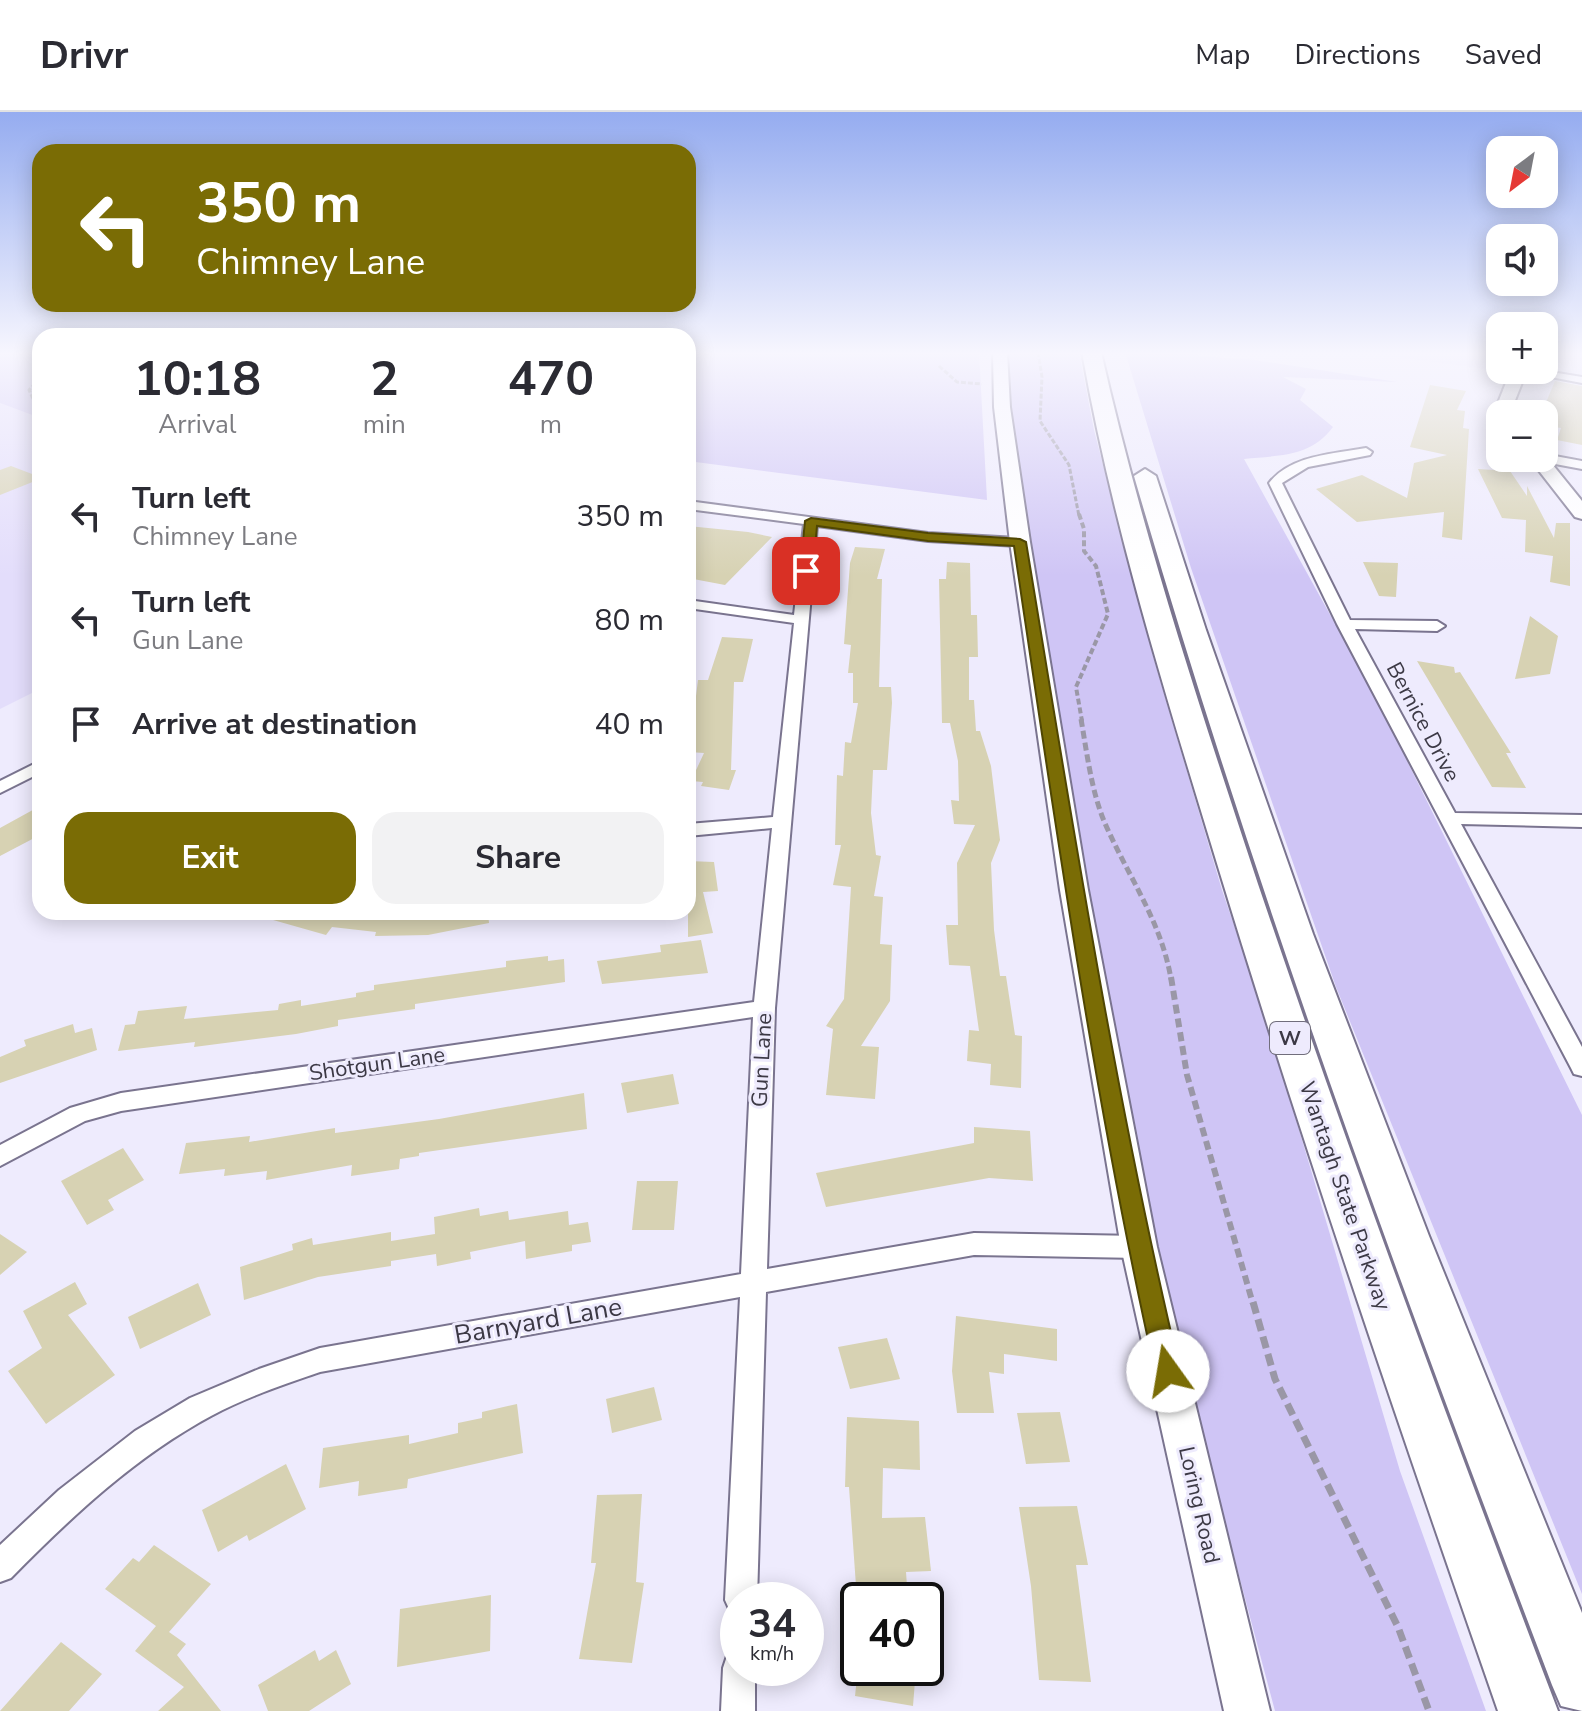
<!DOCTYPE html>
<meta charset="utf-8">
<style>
:root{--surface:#fff;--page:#f2f2f3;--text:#2b2b33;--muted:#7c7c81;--line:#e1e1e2;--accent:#7a6c05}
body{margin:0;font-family:"Nunito Sans",sans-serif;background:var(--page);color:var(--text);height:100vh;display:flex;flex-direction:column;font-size:30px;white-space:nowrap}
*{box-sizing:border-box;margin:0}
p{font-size:26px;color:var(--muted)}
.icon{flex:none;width:44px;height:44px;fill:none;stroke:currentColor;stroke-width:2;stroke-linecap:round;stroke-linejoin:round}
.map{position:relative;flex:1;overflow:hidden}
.sheet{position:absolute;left:32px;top:216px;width:664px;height:592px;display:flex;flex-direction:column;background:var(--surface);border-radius:24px;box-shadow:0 4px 20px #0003}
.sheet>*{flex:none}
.guide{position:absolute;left:32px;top:32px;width:664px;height:168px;border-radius:24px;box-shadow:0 4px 20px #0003;background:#7a6c05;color:#fff;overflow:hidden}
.needle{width:52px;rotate:212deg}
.buttons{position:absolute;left:1486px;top:24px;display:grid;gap:16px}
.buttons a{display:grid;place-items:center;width:72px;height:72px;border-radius:16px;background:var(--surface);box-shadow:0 4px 20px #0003;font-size:40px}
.speed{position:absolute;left:720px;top:1470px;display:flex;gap:16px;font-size:40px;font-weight:700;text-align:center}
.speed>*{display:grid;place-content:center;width:104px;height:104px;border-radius:50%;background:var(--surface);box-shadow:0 4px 20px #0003;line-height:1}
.speed small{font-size:20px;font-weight:400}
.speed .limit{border:4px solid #111;border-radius:12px;background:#fff;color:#111}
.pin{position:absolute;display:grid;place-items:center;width:68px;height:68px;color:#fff;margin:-34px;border-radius:16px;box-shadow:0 4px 12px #0006}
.me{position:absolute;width:88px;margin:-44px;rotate:347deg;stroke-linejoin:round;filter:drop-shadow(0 0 6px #0008)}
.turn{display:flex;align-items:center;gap:28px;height:168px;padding:0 32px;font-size:36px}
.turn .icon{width:104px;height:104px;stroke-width:2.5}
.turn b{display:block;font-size:56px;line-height:68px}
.eta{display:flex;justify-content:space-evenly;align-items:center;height:136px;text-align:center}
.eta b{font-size:48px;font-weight:700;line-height:56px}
.primary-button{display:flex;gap:16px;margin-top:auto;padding:16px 32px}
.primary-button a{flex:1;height:92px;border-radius:24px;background:var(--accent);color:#fff;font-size:32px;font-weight:700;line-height:92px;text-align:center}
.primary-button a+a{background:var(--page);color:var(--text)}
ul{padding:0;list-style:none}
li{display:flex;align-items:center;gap:24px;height:104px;padding:0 32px}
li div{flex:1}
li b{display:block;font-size:30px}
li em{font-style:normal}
header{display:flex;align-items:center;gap:48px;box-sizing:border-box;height:112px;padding:0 40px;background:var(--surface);border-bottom:2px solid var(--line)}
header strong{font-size:38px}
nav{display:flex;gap:44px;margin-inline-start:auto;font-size:28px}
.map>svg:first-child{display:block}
</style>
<header>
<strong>Drivr</strong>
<nav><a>Map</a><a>Directions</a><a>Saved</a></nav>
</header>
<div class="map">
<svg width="1582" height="1599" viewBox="0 0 1582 1599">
<rect width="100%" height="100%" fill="#eeebfd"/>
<path fill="#e3ddfb" d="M1359 240H1500V248L1493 258Z
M0 291 40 306V577L0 597Z"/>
<path fill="#cfc5f5" d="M0 240H40V306L0 291Z
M688 240H979L987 388 688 349Z
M1007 240H1079L1094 318 1153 544 1222 778 1266 906 1400 1359 1486 1599H1275L1150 1129 1061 640 1008 296Z
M1125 240H1198L1199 244 1255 248 1397 270 1283 265 1306 277 1300 288 1333 315C1310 346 1278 343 1244 347L1375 584 1582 1003V1482L1336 875 1191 456Z"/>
<path fill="#d7d2b3" d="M1555 269 1582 274V333L1557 328 1561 316 1547 314 1552 301 1542 300Z
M1430 273 1466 279 1457 298 1465 299 1463 316 1469 317 1462 428 1442 425 1444 400 1357 410 1316 377 1362 363 1407 386 1414 351 1447 343 1410 335Z
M11 354 40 365V367L0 383V358Z
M1478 357 1510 359 1527 384V374L1554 426 1556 411H1570V474L1550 470 1553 444 1525 440 1526 408 1502 406Z
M688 414 748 420 772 425 725 473 688 466Z
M855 435 885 437 877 467H882L879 575H891L892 591 887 658H873L871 701 876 743 881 744 874 784 883 785 880 832 892 833 890 889 861 934 879 935 875 987 826 983 833 917 826 914 844 887 851 775 833 773 841 733H835L837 663 843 664 845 630 851 631 858 591H853V561H848L851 533 844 532 850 451Z
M947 450 970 451 971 503H977L978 545H969V588H974L976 619H980L991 654 1000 728 991 751 994 818 1000 864H1006L1015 923 1022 924 1021 976 990 973 991 952 967 949 969 918 979 919 970 854 949 853 946 813H958L957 751 975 713 954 712 951 688 959 689 958 649 950 611H942L939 467H946Z
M1363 450 1398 451 1396 485 1379 484Z
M1530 504 1558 524 1550 562 1515 567Z
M722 525 753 527 743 570H734L731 658H736L729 678 701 674 703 670 691 669 704 641 689 640 698 568H708Z
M1417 549 1454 555 1455 561 1460 560 1511 641H1506L1526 676 1492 675Z
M40 694V723L0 744V716Z
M688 749 714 750 718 779 703 780 713 821 688 825Z
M260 800H488L489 811 428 823 375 824 376 820 332 815 326 823 259 804Z
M701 828 708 861 602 872 597 849 661 840 660 833Z
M548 844V849L564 847 565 870 415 892V897L338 908V914L296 922 194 935 195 930 118 939 125 913 135 912 138 899 187 894 184 907 278 898 279 892 301 888V894L356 885V881L374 878V873L506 855V849Z
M73 912 75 921 92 916 97 938 0 971V945L26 934 24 928Z
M673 962 679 992 627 1001 621 971Z
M584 981 587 1017 419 1041V1044L400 1047 399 1057 351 1064 352 1053 266 1068 267 1059 224 1064 225 1057 179 1062 186 1031 250 1024 249 1030 335 1016V1021L439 1007Z
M974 1015 1030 1019 1033 1069 989 1066 826 1095 816 1061 974 1031Z
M123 1036 144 1068 108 1088 114 1098 87 1113 61 1069Z
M637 1069H678L674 1118H632Z
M479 1096 480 1104 508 1099 509 1108 568 1099 569 1113 588 1110 591 1130 572 1133V1139L526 1147 525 1129 470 1140 471 1147 437 1154 436 1142 391 1149V1154L318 1165 244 1188 240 1155 293 1138 292 1132 312 1126 313 1133 391 1120V1129L435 1122 434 1105Z
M0 1122 27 1140 0 1163Z
M75 1170 87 1192 68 1203 115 1263 46 1312 8 1259 42 1236 23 1199Z
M198 1171 211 1203 140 1237 128 1205Z
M956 1204 1057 1217V1249L1004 1242V1262L989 1260 994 1301H957L952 1259Z
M887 1226 900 1267 850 1277 838 1235Z
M654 1275 662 1308 612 1321 606 1287Z
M517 1292 523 1341 408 1367 407 1376 358 1384 359 1369 319 1376 323 1336 409 1323V1332L458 1321V1311L482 1306V1300Z
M1060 1300 1070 1350 1026 1352 1017 1301Z
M847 1305 919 1309 920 1358 883 1356 882 1406 925 1405 931 1459 906 1460 908 1488H857L849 1375H845Z
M286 1352 306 1397 249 1429 247 1423 218 1440 202 1398Z
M642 1382 636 1470 644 1471 632 1551 579 1547 596 1451H591L597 1383Z
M1077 1394 1088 1453H1076L1091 1570 1039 1568 1031 1474 1019 1395Z
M154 1433 211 1472 169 1520 186 1532 177 1543 221 1599H158L184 1575 135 1539 156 1514 105 1477 133 1446 139 1450Z
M491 1483 490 1539 397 1555 400 1497Z
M61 1530 102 1562 69 1599H0Z
M315 1538 319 1549 336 1538 351 1572 309 1599H268L258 1573Z
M858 1556H916L913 1594 855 1584Z"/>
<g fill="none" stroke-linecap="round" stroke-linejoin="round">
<g stroke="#7a748f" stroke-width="4">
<path id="street" d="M1514 258H1540L1582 265V271Z
M1366 336 1372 340 1370 343 1308 355 1282 371 1350 508 1437 509 1445 514 1437 519 1355 517 1455 701 1582 703V715L1461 712 1582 935V964L1574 962 1571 956 1337 512 1269 371C1291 343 1333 342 1366 336Z
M1544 342 1582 349V357L1539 349 1537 346H1544Z
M688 389 928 421 1020 426 1027 430 1020 434 928 429 817 414 775 896 767 1157 974 1121 1139 1124 1148 1127 1152 1135 1148 1143 1139 1146 974 1143 766 1180 757 1488H738V1503L730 1499 725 1488 740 1185 320 1260C283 1273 246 1285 211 1304 135 1345 71 1405 11 1466L0 1470V1433L59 1378 135 1319 190 1286 259 1257 320 1236 741 1162 753 905 121 999 85 1009 0 1054V1033L70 996 121 981 754 890 772 716 688 724V712L773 705 794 511 688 496V488L794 503 804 412 688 397Z
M40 649V661L0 681V669Z
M738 1540V1556H755V1599H721L723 1556 727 1544Z"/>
</g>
<g stroke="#7a748f" stroke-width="4">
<path id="secondary" d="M993 240H1007L1010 295 1030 430 1088 778 1157 1135 1270 1599H1224L1121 1135 1060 778 1010 430 994 295Z
M1511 258H1527L1512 296 1515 302 1500 304 1496 296Z
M1544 342 1582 389V407L1575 405 1529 346H1544Z"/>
</g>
<g stroke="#7a748f" stroke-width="4">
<path id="highway" d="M1082 240H1101C1142 421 1200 596 1258 772 1352 1050 1454 1325 1558 1599H1498C1401 1320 1305 1040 1219 758 1167 587 1113 416 1082 240Z
M1145 357 1156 364 1206 518 1313 822 1429 1124 1582 1501V1599L1561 1594 1552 1573C1400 1174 1253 774 1134 364Z"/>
</g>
<path stroke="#9a97a6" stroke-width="3" stroke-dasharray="5 2" stroke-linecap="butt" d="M1038 240 1042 265 1040 309 1069 353 1079 404
M939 254 957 270 982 272
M40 266 29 278 35 291 40 292"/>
<path stroke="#9a97a6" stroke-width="4" stroke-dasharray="6 3" stroke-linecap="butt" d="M1079 402 1084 417V439L1096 454 1108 502 1076 575 1082 609"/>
<path stroke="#9a97a6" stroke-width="5" stroke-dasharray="8 4" stroke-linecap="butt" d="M1081 607C1087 641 1091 677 1104 709 1127 763 1161 808 1171 867"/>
<path stroke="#9a97a6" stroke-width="6" stroke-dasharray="9 5" stroke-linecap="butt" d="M1171 865 1187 963 1253 1192"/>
<path stroke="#9a97a6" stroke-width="7" stroke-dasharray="12 6" stroke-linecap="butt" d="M1253 1190 1275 1267 1398 1515 1429 1599"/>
<use href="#street" fill="#fff" fill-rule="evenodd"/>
<use href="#secondary" fill="#fff" fill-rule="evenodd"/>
<use href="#highway" fill="#fff" fill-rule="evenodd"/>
</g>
<linearGradient id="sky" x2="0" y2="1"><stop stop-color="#95acf0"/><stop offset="0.52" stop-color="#f7f6fe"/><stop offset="1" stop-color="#f7f6fe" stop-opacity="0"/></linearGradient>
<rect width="1582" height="464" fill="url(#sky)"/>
<path fill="#7a6c05" stroke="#4f4603" stroke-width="2" d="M811 406 928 421 1020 427 1026 430C1072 708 1115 986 1180 1259L1177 1267 1168 1270 1159 1267 1155 1259C1094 987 1055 710 1014 434L928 429 817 414 813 459 806 463 800 459 805 409Z"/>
<g text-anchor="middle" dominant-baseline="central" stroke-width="6" stroke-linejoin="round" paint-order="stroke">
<rect fill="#eeebfd" stroke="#716e7c" stroke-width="2" x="1270" y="910" width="40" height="32" rx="6"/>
<g font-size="20" font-weight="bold" fill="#3c3945">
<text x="1290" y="926">W</text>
</g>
<g font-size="22" fill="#3c3945" stroke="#eeebfd">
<text transform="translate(1423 610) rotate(62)">Bernice Drive</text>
<text transform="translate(762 948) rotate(-87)">Gun Lane</text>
<text transform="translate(377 952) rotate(-8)">Shotgun Lane</text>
<text transform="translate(1345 1084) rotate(71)">Wantagh State Parkway</text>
<text transform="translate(1199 1393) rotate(77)">Loring Road</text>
</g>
<g font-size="26" fill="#3c3945" stroke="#eeebfd">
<text transform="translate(538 1209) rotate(-10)">Barnyard Lane</text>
</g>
</g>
</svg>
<div class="buttons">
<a><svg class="needle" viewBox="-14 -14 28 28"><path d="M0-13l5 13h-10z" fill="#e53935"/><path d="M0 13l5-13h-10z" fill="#7c7c81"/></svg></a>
<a><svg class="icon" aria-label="sound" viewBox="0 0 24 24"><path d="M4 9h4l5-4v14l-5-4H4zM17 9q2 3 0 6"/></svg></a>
<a>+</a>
<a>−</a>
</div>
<div class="speed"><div>34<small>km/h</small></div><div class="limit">40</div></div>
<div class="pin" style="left:806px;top:459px;background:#d93025"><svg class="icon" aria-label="arrive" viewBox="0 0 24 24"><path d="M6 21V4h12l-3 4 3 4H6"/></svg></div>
<svg class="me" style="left:1168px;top:1259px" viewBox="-20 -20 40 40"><circle r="19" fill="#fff"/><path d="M0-13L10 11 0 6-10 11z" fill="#7a6c05"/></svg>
<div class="guide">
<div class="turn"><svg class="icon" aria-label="left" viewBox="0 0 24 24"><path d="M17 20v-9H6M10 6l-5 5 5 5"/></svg><div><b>350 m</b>Chimney Lane</div></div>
</div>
<section class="sheet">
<div class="eta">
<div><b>10:18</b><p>Arrival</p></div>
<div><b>2</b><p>min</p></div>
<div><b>470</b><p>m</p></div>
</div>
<ul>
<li><svg class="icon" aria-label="left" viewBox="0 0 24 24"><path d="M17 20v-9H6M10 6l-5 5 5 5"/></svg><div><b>Turn left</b><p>Chimney Lane</p></div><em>350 m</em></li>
<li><svg class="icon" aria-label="left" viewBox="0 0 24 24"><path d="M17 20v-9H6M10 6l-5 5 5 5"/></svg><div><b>Turn left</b><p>Gun Lane</p></div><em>80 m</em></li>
<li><svg class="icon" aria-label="arrive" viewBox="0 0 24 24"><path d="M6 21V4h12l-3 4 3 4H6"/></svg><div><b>Arrive at destination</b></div><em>40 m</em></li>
</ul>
<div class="primary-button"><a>Exit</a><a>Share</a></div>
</section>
</div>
